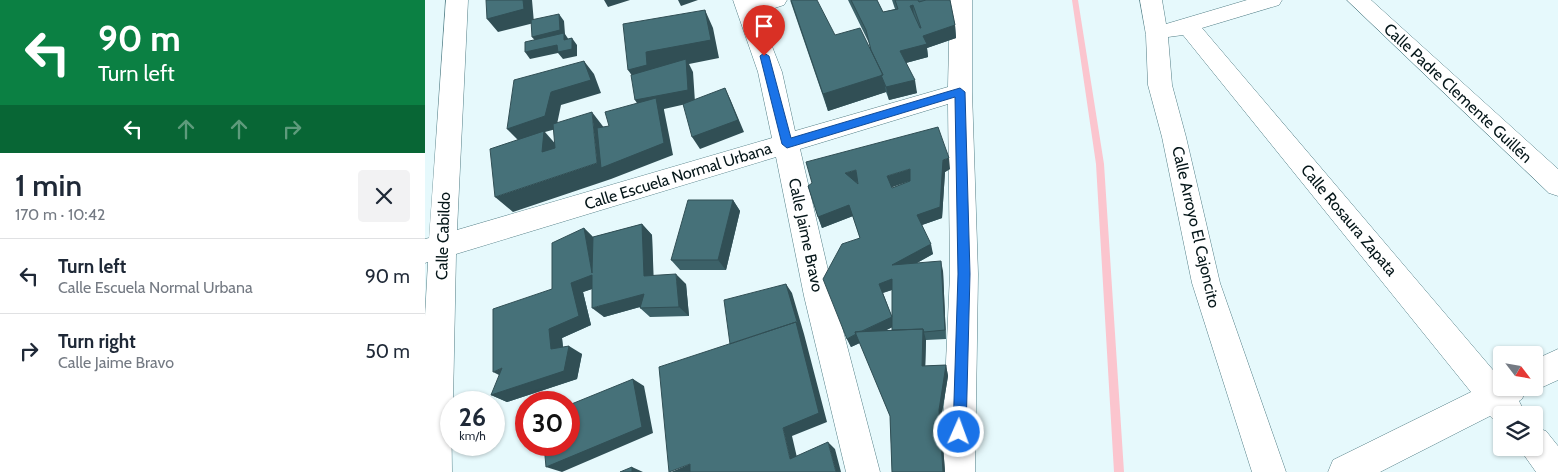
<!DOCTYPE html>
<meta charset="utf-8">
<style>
:root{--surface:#fff;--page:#f2f2f3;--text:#1f2937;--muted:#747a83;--line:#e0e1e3}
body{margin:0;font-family:Cabin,sans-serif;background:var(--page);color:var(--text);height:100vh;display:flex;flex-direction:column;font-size:19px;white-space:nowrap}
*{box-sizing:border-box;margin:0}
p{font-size:16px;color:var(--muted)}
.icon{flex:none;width:28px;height:28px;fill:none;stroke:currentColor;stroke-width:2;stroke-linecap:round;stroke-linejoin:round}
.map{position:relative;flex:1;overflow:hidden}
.sheet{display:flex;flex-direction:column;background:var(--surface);width:425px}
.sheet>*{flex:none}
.top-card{background:#0b8043;color:#fff;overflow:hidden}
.needle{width:32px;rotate:121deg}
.fabs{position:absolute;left:1068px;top:346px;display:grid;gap:10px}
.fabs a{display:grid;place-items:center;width:50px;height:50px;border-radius:5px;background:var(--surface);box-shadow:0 1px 4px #0004;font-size:25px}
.speed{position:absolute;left:15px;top:391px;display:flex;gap:10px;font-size:25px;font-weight:700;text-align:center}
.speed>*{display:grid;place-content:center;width:65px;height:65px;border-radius:50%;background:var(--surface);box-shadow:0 1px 4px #0004;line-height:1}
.speed small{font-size:12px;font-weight:400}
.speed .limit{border:8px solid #d22;background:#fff;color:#111}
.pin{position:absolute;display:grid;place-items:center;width:42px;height:42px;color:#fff;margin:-51px -21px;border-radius:50% 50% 50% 0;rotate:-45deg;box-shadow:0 0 5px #0007}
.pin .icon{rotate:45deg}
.me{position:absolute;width:55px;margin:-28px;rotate:2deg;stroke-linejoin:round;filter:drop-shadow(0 0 4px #0008)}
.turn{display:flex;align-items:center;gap:18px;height:105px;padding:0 15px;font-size:22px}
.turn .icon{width:65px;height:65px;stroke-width:2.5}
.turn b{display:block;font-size:35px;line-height:42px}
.lanes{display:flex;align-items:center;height:48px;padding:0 15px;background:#0003;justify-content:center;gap:25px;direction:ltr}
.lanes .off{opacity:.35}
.round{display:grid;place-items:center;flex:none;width:52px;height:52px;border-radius:5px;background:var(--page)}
.overview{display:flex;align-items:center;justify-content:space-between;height:85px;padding:0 15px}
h1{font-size:30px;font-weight:600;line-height:38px}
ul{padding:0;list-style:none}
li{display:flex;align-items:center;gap:15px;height:75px;padding:0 15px;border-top:1px solid var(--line)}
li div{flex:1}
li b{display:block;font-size:19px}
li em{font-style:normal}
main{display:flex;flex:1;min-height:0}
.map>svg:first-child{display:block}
</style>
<main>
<section class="sheet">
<div class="top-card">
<div class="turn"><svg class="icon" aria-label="left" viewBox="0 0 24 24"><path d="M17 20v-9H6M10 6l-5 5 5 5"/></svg><div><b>90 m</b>Turn left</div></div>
<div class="lanes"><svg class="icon" aria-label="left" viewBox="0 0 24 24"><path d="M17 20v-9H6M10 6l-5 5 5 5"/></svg><svg class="icon off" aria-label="ahead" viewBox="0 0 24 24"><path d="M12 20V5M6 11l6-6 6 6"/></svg><svg class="icon off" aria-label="ahead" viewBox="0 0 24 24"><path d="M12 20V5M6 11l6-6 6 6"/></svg><svg class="icon off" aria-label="right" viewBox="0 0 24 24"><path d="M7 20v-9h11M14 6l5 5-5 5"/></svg></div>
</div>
<div class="overview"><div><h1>1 min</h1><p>170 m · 10:42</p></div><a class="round"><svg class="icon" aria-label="close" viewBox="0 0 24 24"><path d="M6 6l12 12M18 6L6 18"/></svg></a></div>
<ul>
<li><svg class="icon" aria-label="left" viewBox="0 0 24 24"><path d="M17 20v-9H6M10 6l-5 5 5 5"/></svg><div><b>Turn left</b><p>Calle Escuela Normal Urbana</p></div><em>90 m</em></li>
<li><svg class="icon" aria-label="right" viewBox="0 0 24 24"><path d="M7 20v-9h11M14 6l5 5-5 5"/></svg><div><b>Turn right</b><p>Calle Jaime Bravo</p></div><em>50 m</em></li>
</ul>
</section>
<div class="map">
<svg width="1133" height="472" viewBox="0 0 1133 472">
<rect width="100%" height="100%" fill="#e6f9fc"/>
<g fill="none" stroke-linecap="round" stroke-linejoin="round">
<path fill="#fbc5ce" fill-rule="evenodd" d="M647 0H653L679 164 699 472H689L671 164Z"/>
<g stroke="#537f87" stroke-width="1">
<path id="street" d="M21 0H43L32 230 347 138 333 72 308 0H362L359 5 334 13 357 72 370 131 523 87 525 0H547V92L553 274 550 472H516L525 274 523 104 375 149 409 296 455 472H421L379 296 351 157 31 254 28 402H26L27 472H0V316L3 262 0 263V239L4 238Z
M715 0H737L741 24 822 0H857L854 5 777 28 1074 377H1076V388H1109V360L1133 349V380L1109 391 1102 388 1097 399 1094 401 1101 415H1076V427L1065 416 955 472H903L908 460 1046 392 758 35 743 37 747 85 761 137 795 283 861 472H827L767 283 737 137 723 85 721 35Z
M922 0H946L1133 169V196L1124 193Z
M1109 427 1121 431 1133 446V472H1111L1094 448H1109Z"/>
</g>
<use href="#street" fill="#fff" fill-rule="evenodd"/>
</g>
<path fill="#3c6168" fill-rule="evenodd" d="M365 0 410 35 445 48 444 43 423 0H452L458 12 470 9 467 0H525L530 25 531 38 502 48 503 57 481 63 492 93 464 100 461 92 403 111Z
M525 169 520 172 517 218 497 225 508 254 492 263 518 271 521 339 501 340 500 366 521 365 523 376 516 419 520 472H467L465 416 435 343 426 347 422 339 435 238 428 216 397 228 393 217 383 186ZM485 181 467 188 466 187ZM467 290V317L458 293ZM467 327V330H461Z
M308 200 315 211 301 270H255L246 260Z
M217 224 227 235 228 276 261 284 264 316 225 317 215 308V307L179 317 167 289 158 292 166 325 137 338 138 347 157 354 152 379 82 402 66 395 127 289 159 228 168 237Z"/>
<path fill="#314f55" d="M98 0H107L109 23 73 32 62 19Z
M179 0H205L183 7Z
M253 0H273L256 6Z
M488 5 489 18 485 6Z
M280 10 288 28 294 58 264 64 268 72 270 102 239 109V110L248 155 186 179 88 212 70 197 172 163 167 112 180 129 218 113 210 100 215 87 203 70 221 52Z
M134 14 139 21 140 34 144 40 113 44 107 37Z
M530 25 531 38 502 48 503 57 477 64 475 51 498 36Z
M147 38 152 45V56L138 59 133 53 105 59 100 52Z
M159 61 169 74 176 93 136 105 131 129 120 132 134 148 132 168 94 141 82 129 126 92Z
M458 75 461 92 403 111 398 94Z
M490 80 492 93 464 100 461 87Z
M300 88 306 101 319 132 275 149 267 137Z
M524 158 525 169 520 172 517 218 494 226 492 215 518 160Z
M485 169 487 180 465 188 462 176Z
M431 170 434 181 424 184 420 173Z
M308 200 315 211 301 270 293 260Z
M424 205 428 216 397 228 393 217Z
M217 224 227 235 229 286 219 276Z
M159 228 170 239 167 273Z
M506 244 508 254 470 275 467 265Z
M516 261 518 271 521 339 520 330Z
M251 274 261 284 264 316 254 307Z
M167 275 179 285 158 292 166 325 137 338 139 358 126 349 124 329 146 283Z
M467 279 470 289 457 293 454 284Z
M361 284 367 293 379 334 402 422 367 436 374 466 365 459 358 428Z
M219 294 229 303 179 317 167 308Z
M467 317 470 326 426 347 422 339Z
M498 329 501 340 500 377 497 366Z
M144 346 157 354 152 379 82 402 66 395Z
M521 365 523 376 516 419 520 472H518L514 410Z
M77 368 84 380 68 372Z
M208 379 219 386 228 433 137 472 121 467Z
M403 442 410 449 416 472H411Z
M265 464 276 472H246Z
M207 467 218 472H207Z"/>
<path fill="#467179" stroke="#314f55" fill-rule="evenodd" d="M61 0H98L99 9 62 19Z
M366 0H392L410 35 435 28 458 75 398 94Z
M426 0H452L458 12 473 9 470 0H493L494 2 501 0H525L530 25 498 36 502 44 475 51 490 80 461 87 456 75H458L446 50 441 30ZM488 5 496 28H495L485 6Z
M280 10 286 40 221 52 222 65 203 70 198 24Z
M134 14 135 30 107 37 106 20Z
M139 33V40L147 38V49L133 52 132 45 100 52V42Z
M261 59 263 90 210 100 206 75Z
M159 61 166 80 126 92 120 116 82 129 89 80Z
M300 88 313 120 267 137 258 104Z
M231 98 239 143 176 168 172 128 184 126 180 112Z
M167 112 172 163 70 197 65 149 119 131 117 152 130 148 128 124Z
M513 127 524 158 518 160 515 207 492 215 506 244 467 265 516 261 520 330 499 332 498 329 467 330V279L454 284 467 317 437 331 430 332 431 334 422 339 398 279 417 244 435 238 424 205 393 217 383 186 387 183 381 162ZM485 169V181L467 188 462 176ZM431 170 433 184 420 173Z
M263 200H308L293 260H246Z
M217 224 219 276 251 274 254 307 215 308 219 294 167 308V275L146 283 154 316 124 329 126 349 144 346 139 371 66 395 77 368 68 372V309L127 289V243L159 228 167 273 168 237Z
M361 284 373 325 371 322 305 344 299 300Z
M371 322 394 413 358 428 365 459 403 442 411 472H265V464L244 472 234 367Z
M498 329 497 366 521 365 514 410 518 472H467L465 416 430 332Z
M208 379 217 427 121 467 119 445H144V405Z
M207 467V472H195Z"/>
<path fill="#1a73e8" stroke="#114b97" d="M339 53 344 56 366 138 535 88 540 92 545 274 541 432 539 437 534 439 529 437 528 432 533 274 530 97 362 148 357 144 335 56Z"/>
<g text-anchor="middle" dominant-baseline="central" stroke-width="4" stroke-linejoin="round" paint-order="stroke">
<g font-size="16" fill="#051619" stroke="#fff">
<text transform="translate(1033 93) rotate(43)">Calle Padre Clemente Guillén</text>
<text transform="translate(253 176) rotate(-17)">Calle Escuela Normal Urbana</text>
<text transform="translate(924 220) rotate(50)">Calle Rosaura Zapata</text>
<text transform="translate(771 227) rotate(77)">Calle Arroyo El Cajoncito</text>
<text transform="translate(381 235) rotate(78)">Calle Jaime Bravo</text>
<text transform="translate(18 236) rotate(-88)">Calle Cabildo</text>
</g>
</g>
</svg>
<div class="fabs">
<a><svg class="needle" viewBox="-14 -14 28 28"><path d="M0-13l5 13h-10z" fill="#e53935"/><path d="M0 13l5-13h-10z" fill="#747a83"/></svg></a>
<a><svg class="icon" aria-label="layers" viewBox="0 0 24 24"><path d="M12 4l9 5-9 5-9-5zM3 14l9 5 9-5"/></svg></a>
</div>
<div class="speed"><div>26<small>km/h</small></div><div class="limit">30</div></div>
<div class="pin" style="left:339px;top:56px;background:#d93025"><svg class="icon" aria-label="arrive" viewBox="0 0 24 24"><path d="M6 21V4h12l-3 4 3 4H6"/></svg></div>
<svg class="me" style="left:534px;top:432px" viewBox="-20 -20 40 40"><circle r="17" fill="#1a73e8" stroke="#fff" stroke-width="3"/><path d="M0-11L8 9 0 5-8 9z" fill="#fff"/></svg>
</div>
</main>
